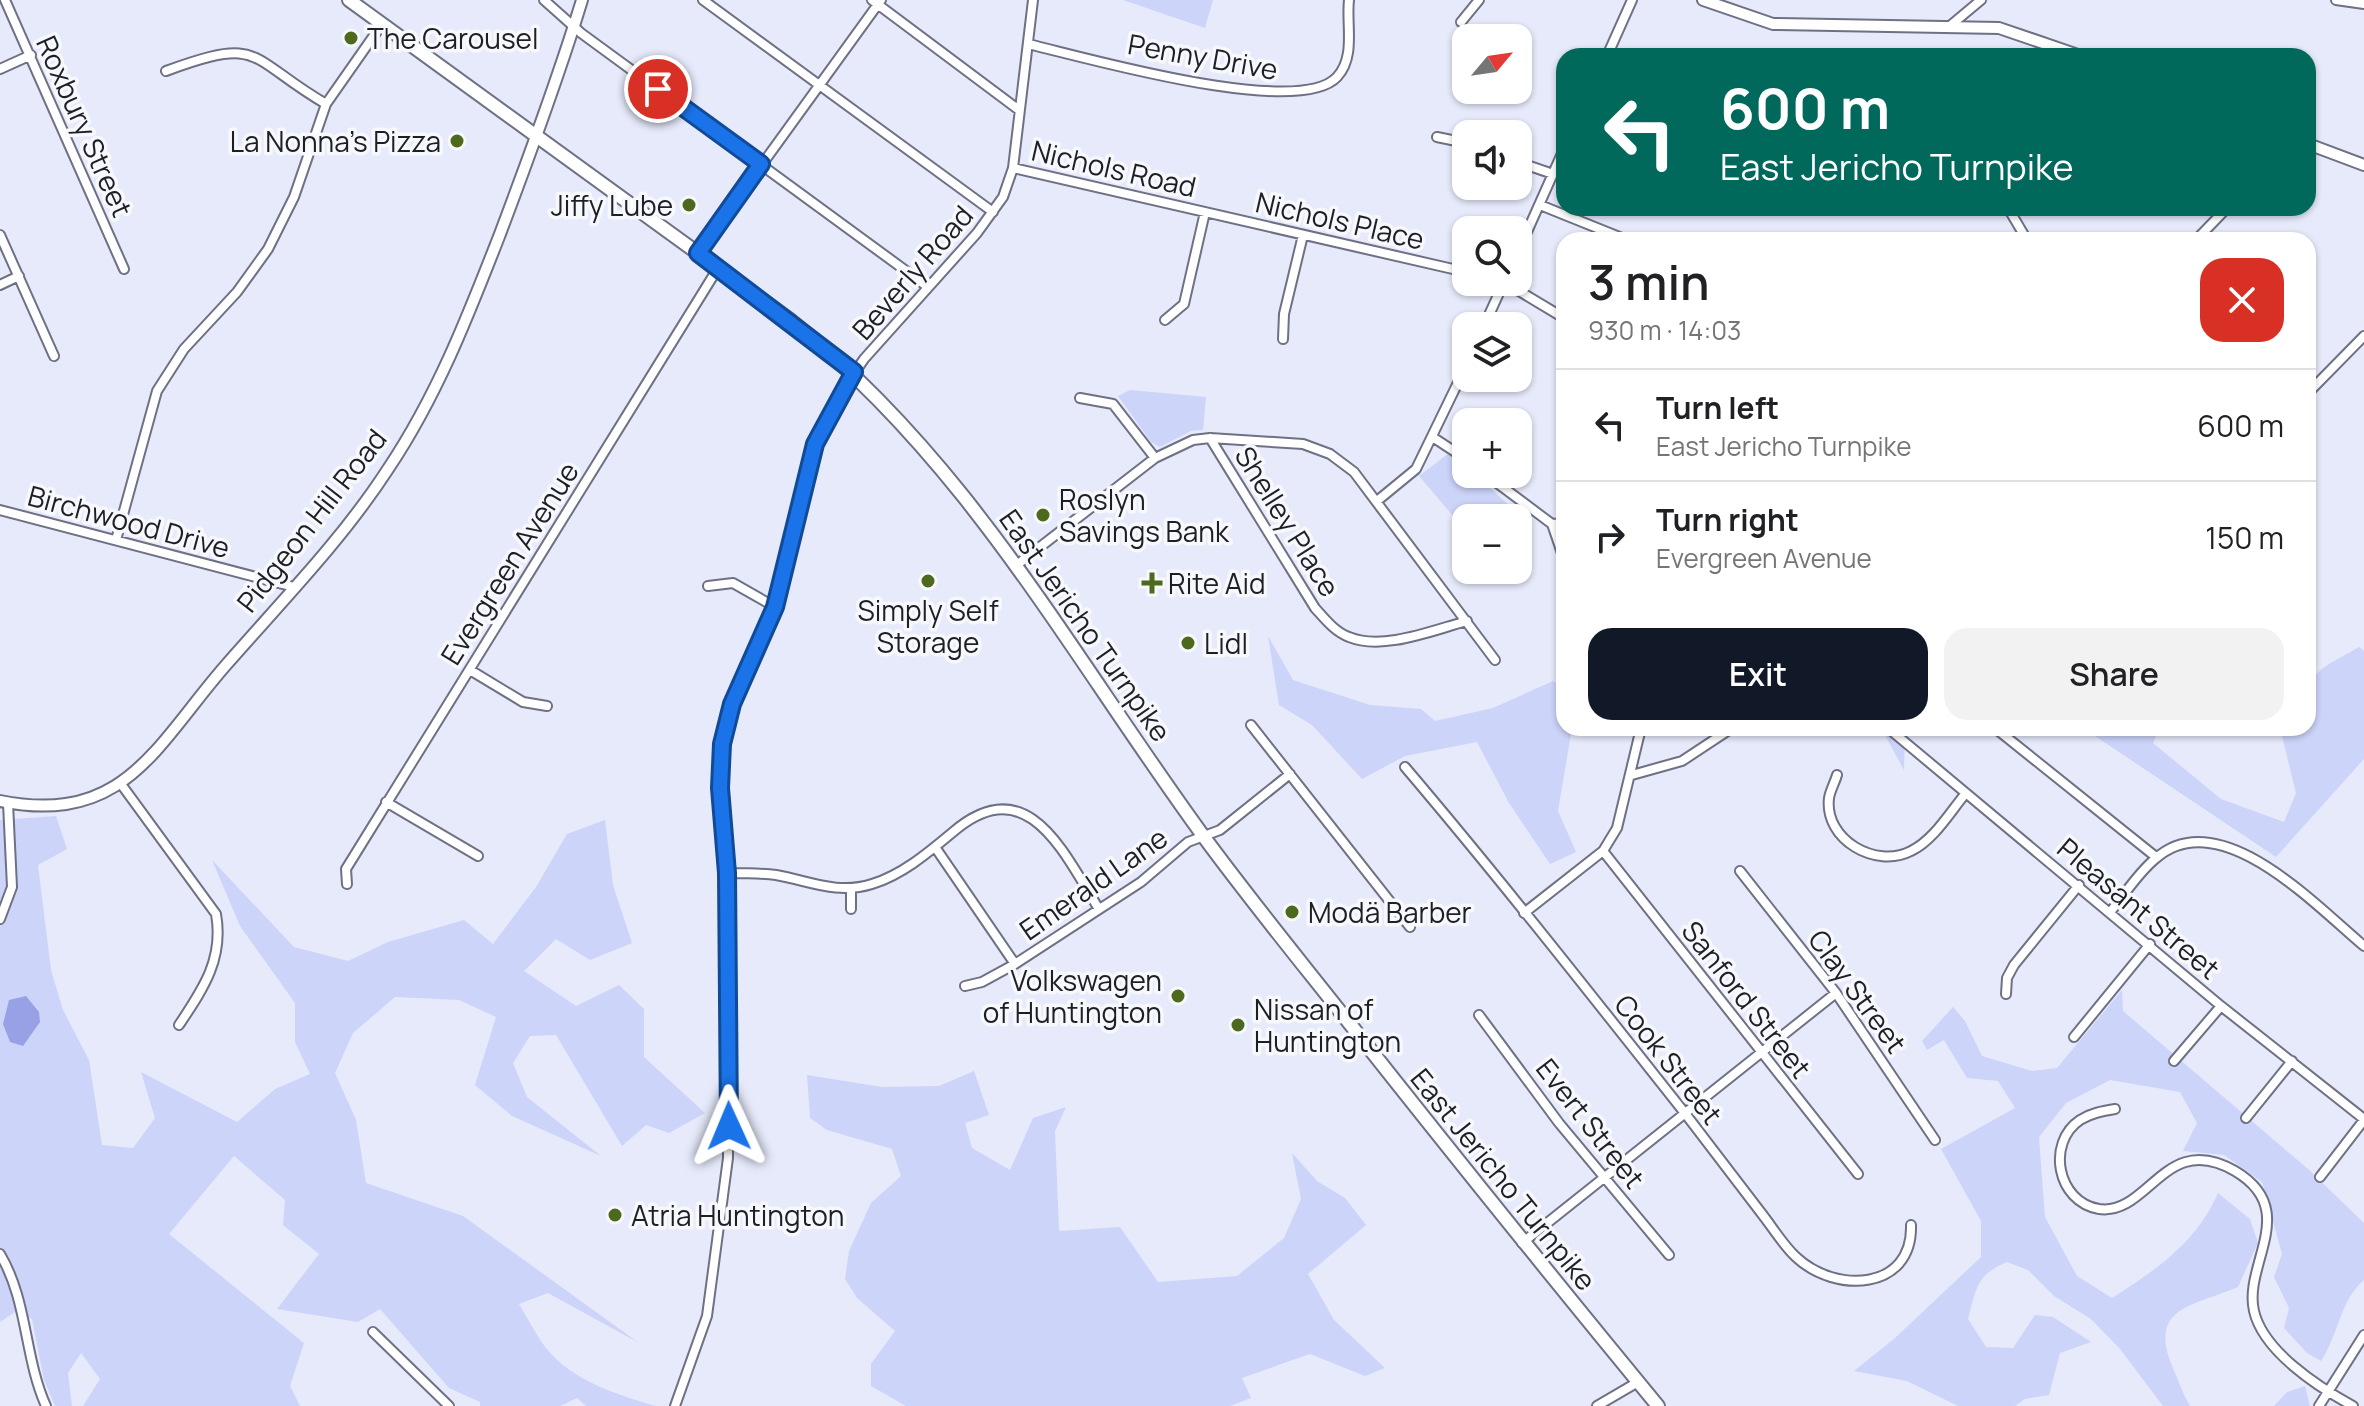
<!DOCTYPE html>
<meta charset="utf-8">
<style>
:root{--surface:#fff;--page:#f2f2f2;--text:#202124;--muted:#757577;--line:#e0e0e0;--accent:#111827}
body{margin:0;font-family:Manrope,sans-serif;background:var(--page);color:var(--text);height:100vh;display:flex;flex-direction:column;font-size:30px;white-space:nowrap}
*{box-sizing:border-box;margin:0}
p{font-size:26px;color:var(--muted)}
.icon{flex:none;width:44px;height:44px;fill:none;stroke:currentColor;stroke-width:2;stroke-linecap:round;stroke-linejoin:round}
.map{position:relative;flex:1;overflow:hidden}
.drawer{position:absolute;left:1556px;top:232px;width:760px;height:504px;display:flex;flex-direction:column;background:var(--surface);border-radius:24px;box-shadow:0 2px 6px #0004}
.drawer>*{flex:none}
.top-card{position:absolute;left:1556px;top:48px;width:760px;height:168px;border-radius:24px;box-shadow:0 2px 6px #0004;background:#00695c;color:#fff;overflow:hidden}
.needle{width:52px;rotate:61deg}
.buttons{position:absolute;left:1452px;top:24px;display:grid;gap:16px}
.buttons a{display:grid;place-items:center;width:80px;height:80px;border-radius:16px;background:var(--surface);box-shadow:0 2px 6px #0004;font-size:40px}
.pin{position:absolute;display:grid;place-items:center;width:68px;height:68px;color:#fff;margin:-34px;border:4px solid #fff;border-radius:50%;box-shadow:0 2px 8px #0007}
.me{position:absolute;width:88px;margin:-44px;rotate:359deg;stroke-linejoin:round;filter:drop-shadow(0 0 6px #0008)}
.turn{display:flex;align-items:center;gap:28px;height:168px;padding:0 32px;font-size:36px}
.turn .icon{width:104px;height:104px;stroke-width:2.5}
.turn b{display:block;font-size:56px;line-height:68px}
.round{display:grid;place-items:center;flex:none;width:84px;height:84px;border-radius:24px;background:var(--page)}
.summary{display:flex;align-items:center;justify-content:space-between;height:136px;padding:0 32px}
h1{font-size:48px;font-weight:600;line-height:60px}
.action{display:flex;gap:16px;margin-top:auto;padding:16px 32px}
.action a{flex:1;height:92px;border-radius:24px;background:var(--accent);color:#fff;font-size:32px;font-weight:600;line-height:92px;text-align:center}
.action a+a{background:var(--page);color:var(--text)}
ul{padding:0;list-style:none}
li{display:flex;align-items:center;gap:24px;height:112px;padding:0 32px;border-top:2px solid var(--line)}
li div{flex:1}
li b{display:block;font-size:30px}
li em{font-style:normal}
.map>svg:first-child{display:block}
</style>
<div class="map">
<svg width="2364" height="1406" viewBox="0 0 2364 1406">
<rect width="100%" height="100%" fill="#e6eafb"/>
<path fill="#cdd4f9" d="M1123 0H1213L1205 28Z
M1130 390 1206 397 1203 430 1191 431 1160 447 1151 442 1118 396Z
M1449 453 1466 467V474H1475L1527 522 1518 528V518H1466V531L1419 476Z
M1268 636 1293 680 1370 705 1421 709 1435 721 1493 708 1553 681 1564 687V728H1572L1558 811 1576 852 1550 864 1509 803 1477 742 1405 756 1362 779 1312 725 1279 705Z
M2359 647 2364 651V759L2276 857 2083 728H2160L2153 743 2221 799 2284 822 2296 793 2280 728H2308C2308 670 2310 675 2359 647Z
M1881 728H1905L1904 770Z
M56 816 67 849 38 865 51 970 63 1010 89 1060 102 1145 133 1148 155 1118 141 1072 237 1122 275 1089 310 1074 295 1042V1003L240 926 212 860 294 947 348 961 388 942 464 920 493 944 536 887 567 834 605 820 613 885 632 943 590 960 556 939 524 971 576 1006 619 985 644 1009V1057L705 1113 669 1133 646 1125 622 1146 556 1035 530 1036 513 1063 527 1097 601 1156 512 1116 475 1085 496 1017 459 1000 395 997 353 1033 335 1073 356 1120 366 1183 463 1216 639 1343 548 1293 519 1304C528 1319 536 1335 546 1348 572 1381 618 1395 656 1406H586L577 1398 560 1406H480V1402L449 1388 380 1309 358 1322 277 1309 319 1254 283 1225 285 1200 234 1156 169 1234 304 1343 290 1386 300 1406H83L100 1379 81 1353 68 1373 72 1406H55L44 1380 32 1319 15 1312 0 1322V820Z
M2122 990 2123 1011 2308 1169 2364 1223V1280C2340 1300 2338 1336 2321 1361L2307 1353 2284 1328 2289 1308 2274 1277 2282 1254 2262 1182 2224 1155 2183 1151 2197 1123 2180 1092 2110 1080 2066 1103 2039 1137 2045 1217 2077 1276 2112 1298C2156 1270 2197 1242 2218 1193L2250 1219 2258 1243 2238 1287C2193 1306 2148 1307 2172 1366 2178 1379 2183 1394 2190 1406H2163L2120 1349 2091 1319 2054 1296 2028 1270 2007 1262C1976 1275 1976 1289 1968 1319L1986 1347 2013 1348 2035 1315 2053 1317 2091 1342 2060 1353 2049 1395 2025 1399 2015 1406H1958L1907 1381 1854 1371 1895 1338 1981 1257V1221L1941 1149 2015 1108 1998 1081 1967 1078 1944 1040 1927 1050 1922 1041 1953 1007 1965 1021 1982 1056 2032 1071 2057 1068Z
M974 1071 989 1115 965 1123 972 1148 1010 1170 1033 1118 1066 1107 1055 1131 1059 1231 1120 1227 1158 1282 1237 1276 1284 1238 1301 1199 1292 1153 1317 1181 1345 1198 1366 1225 1308 1274 1334 1320 1385 1368 1365 1376 1310 1354 1242 1378 1251 1398 1230 1406H906L871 1386V1364L895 1331 857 1298 845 1279 849 1251 871 1203 901 1176 892 1149 827 1130 810 1118 807 1075 882 1087 939 1086Z
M2305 1386 2310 1406H2274L2287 1392Z"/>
<path fill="#98a1e6" d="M26 996 39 1012 40 1022 23 1046 10 1042 3 1024 9 1000Z"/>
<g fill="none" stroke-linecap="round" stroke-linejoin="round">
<g stroke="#6e7184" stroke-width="12">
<path id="minor" d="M5 0 124 269
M544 0 581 33 928 287
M703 0 993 212
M872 0 1019 110
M2336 0 2364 4
M1461 22 1479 0
M1951 25 1981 0
M1028 44C1084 57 1298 119 1337 77 1356 57 1346 24 1349 0
M1607 56 1632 0
M0 69 31 55
M166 71C264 35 247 58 326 104
M1437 137 1466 143
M1518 162 1553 174
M1013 168 1466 272
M1540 205 1627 240
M2008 208 2027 240
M0 235 54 356
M2196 240 2227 208
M1518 252 1564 149
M698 253 881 0
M1504 282 1564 318
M0 285 19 276
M1165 320 1184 304 1205 212
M1484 326 1504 282
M1283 339 1284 314 1303 235
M2308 393 2364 336
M1080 398 1113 404 1155 458
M2308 433V434
M1210 438 1315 608C1325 619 1335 632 1349 637 1383 651 1433 630 1467 621
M1434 438 1466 459
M1485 474 1552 524 1564 523
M1377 501 1416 469 1466 366
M0 510 294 587
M1552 524 1564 559
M116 540 157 391 184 349 237 292 268 249 294 197 326 104 382 24
M1018 564 1155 458 1193 440 1210 438 1303 444 1330 454 1354 472 1495 660
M708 586 733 583 775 607
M470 670 523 702 547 706
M1251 725 1410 927
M1888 728 2221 1006 2364 1119
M1995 728 2156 857
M1405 767C1501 880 1592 996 1684 1112 1710 1146 1736 1180 1762 1214 1773 1228 1783 1245 1796 1257 1835 1294 1913 1291 1911 1225
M1632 775 1682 761 1732 728
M1837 775C1835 782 1830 791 1829 798 1824 840 1876 869 1911 851 1934 840 1950 812 1966 793
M121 784 216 914C224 959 203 989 179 1025
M386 802 478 856
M935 847 1015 964
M1603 851 1858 1174
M1740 871 1836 993 1935 1140
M727 873C744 873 760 873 776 875 810 881 837 895 872 884 902 875 929 852 953 832 1028 768 1064 854 1099 909
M347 884 346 869 718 268
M851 889V909
M2111 911C2125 894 2138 873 2155 859 2219 801 2317 907 2364 946
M1524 913 1603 851 1617 828 1641 728
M0 919 12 887 8 803
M965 986 982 982 1015 964 1141 882 1188 842 1220 830 1290 774
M2006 994 2007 978 2014 965 2079 885
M1479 1015 1559 1123 1669 1255
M2074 1037 2150 944
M2174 1061 2221 1006
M2115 1109C2103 1111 2091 1113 2080 1120 2046 1143 2057 1202 2099 1209 2149 1216 2165 1130 2235 1171 2301 1210 2243 1264 2254 1311 2263 1351 2318 1387 2353 1406
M2246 1118 2292 1061
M2320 1177 2364 1120
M1522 1243 1836 993
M0 1254C28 1301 24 1357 46 1406
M373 1332 449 1406
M675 1406 707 1316 728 1158 727 873 720 769 726 724 740 684 775 607 806 471 834 403 864 359 977 233 1003 197 1013 168 1033 0
M1597 1406 1638 1382
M2319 1406 2364 1335"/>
</g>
<g stroke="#6e7184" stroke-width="14">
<path id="tertiary" d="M1703 0 1773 24 1999 28 2081 56
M2308 144 2364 165
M0 801C125 826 156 745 226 665 281 602 342 540 388 469 437 396 468 316 500 234 529 157 558 79 582 0"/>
</g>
<g stroke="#6e7184" stroke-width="16">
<path id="primary" d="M349 0 790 320C969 462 1071 655 1204 837 1251 901 1301 962 1350 1024 1452 1153 1554 1280 1658 1406"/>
</g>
<use href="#minor" stroke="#fff" stroke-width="8"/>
<use href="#tertiary" stroke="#fff" stroke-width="10"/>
<use href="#primary" stroke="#fff" stroke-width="12"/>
</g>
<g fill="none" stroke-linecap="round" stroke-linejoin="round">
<g stroke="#114b97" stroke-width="20">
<path id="route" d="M658 89 761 164 698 253 854 372 815 444 775 607 732 704 722 744 720 788 727 873 729 1126"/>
</g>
<use href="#route" stroke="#1a73e8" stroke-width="14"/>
</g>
<g fill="#4d691d" stroke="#f7f8fc" stroke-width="3">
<circle cx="351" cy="38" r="8"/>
<circle cx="457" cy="141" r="8"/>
<circle cx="689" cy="205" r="8"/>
<circle cx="1043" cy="515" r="8"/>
<circle cx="928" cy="581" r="8"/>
<path d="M1148 571h8v8h8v8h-8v8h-8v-8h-8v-8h8z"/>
<circle cx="1188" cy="643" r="8"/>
<circle cx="1292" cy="912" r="8"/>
<circle cx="1178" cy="996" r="8"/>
<circle cx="1238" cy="1025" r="8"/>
<circle cx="615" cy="1215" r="8"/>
</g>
<g text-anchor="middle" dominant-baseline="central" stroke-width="7" stroke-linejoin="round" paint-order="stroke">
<g font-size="28" fill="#1d1f27" stroke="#f7f8fc" text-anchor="start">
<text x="367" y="38">The Carousel</text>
<text x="441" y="141" text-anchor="end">La Nonna's Pizza</text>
<text x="673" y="205" text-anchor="end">Jiffy Lube</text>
<text x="1059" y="499">Roslyn<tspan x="1059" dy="32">Savings Bank</tspan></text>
<text x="1168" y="583">Rite Aid</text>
<text x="928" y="610" text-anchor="middle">Simply Self<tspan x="928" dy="32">Storage</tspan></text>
<text x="1204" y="643">Lidl</text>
<text x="1308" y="912">Modä Barber</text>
<text x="1162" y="980" text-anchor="end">Volkswagen<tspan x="1162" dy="32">of Huntington</tspan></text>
<text x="1254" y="1009">Nissan of<tspan x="1254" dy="32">Huntington</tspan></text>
<text x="631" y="1215">Atria Huntington</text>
</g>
<g font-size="28" fill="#1d1f27" stroke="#f7f8fc">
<text transform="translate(1203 56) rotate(10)">Penny Drive</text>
<text transform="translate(85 126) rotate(66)">Roxbury Street</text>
<text transform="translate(1114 168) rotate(13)">Nichols Road</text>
<text transform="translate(1340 220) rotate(13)">Nichols Place</text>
<text transform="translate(912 272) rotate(-49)">Beverly Road</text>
<text transform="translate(311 520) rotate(-52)">Pidgeon Hill Road</text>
<text transform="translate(129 521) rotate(15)">Birchwood Drive</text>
<text transform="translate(1288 521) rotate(58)">Shelley Place</text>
<text transform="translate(509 563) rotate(-58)">Evergreen Avenue</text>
<text transform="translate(1086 625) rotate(55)">East Jericho Turnpike</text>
<text transform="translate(1093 883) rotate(-35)">Emerald Lane</text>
<text transform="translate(2139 908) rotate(40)">Pleasant Street</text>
<text transform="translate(1858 991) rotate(54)">Clay Street</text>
<text transform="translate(1747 999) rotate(52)">Sanford Street</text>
<text transform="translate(1669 1059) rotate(52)">Cook Street</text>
<text transform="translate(1591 1123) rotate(52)">Evert Street</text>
<text transform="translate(1504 1179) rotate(51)">East Jericho Turnpike</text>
</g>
</g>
</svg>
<div class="buttons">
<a><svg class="needle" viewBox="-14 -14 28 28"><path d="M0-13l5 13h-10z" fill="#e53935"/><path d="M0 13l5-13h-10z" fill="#757577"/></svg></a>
<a><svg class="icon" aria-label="sound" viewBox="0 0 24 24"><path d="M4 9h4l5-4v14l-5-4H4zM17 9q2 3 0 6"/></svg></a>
<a><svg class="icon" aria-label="search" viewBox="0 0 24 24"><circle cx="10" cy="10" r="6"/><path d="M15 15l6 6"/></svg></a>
<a><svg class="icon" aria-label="layers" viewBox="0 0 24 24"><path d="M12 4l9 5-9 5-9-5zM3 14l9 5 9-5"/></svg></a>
<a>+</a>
<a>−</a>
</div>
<div class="pin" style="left:658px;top:89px;background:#d93025"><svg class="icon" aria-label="arrive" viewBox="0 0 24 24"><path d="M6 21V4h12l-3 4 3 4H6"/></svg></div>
<svg class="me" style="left:729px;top:1126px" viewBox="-20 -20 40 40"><path d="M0-17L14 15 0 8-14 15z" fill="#1a73e8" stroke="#fff" stroke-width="4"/></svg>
<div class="top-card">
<div class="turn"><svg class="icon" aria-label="left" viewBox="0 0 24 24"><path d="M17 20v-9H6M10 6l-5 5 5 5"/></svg><div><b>600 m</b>East Jericho Turnpike</div></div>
</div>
<section class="drawer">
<div class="summary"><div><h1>3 min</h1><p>930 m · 14:03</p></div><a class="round" style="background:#d93025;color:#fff"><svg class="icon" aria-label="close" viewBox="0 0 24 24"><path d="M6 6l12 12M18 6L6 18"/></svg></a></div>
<ul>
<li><svg class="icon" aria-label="left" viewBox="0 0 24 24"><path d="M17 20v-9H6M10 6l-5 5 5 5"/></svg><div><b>Turn left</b><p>East Jericho Turnpike</p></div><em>600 m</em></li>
<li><svg class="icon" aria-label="right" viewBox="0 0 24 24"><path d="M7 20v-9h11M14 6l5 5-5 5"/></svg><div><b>Turn right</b><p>Evergreen Avenue</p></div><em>150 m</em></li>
</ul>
<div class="action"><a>Exit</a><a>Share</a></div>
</section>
</div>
